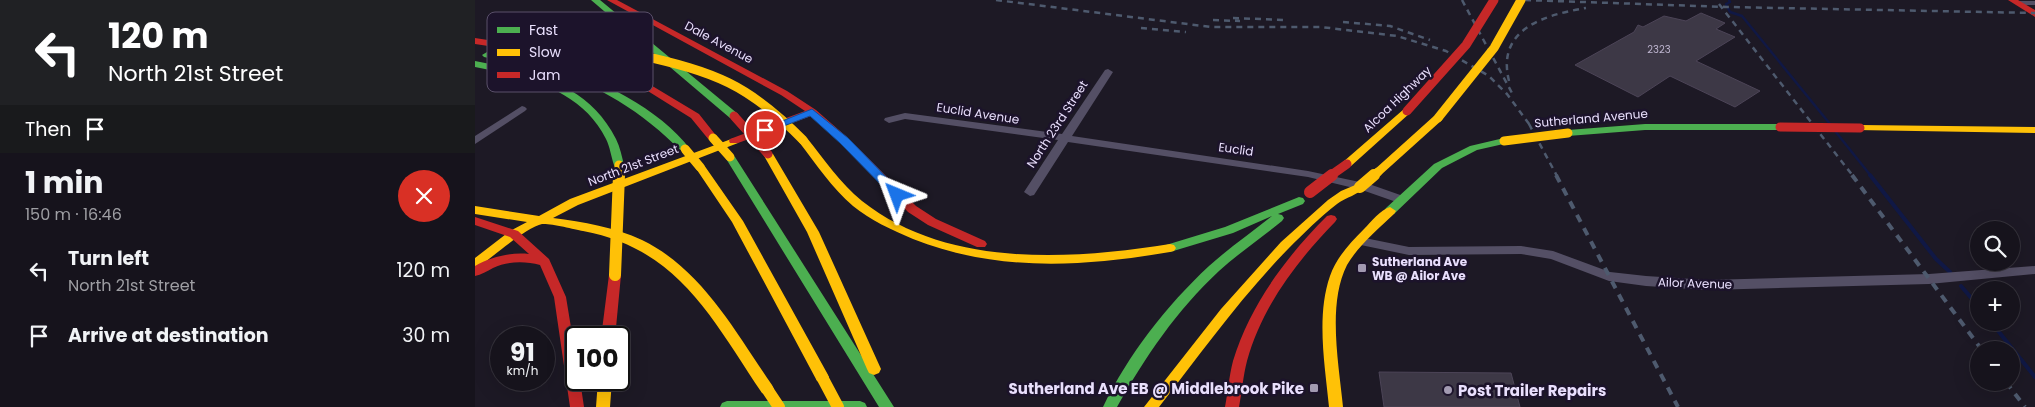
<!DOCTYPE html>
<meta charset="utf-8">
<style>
:root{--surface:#16131c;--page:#1f1c25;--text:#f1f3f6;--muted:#9e9ea3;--line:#35323b}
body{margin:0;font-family:Poppins,sans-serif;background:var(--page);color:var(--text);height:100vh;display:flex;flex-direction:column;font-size:19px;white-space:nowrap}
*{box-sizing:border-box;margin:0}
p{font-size:16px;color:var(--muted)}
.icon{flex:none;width:28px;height:28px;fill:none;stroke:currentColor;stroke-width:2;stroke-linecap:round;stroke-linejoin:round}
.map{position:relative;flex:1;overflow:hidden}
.drawer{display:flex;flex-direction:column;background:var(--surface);width:475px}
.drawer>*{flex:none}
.hud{background:#202124;color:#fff;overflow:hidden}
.fabs{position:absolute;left:1495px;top:221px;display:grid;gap:10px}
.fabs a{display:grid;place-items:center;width:50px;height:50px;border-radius:50%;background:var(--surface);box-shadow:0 5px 20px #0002,0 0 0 1px var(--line);font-size:25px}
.speed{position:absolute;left:15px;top:326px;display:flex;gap:10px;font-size:25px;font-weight:700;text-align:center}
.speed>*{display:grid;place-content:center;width:65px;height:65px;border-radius:50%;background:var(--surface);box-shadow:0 5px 20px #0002,0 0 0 1px var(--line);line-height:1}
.speed small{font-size:12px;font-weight:400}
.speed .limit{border:2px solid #111;border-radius:8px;background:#fff;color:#111}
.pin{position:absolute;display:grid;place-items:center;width:42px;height:42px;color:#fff;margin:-21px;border:2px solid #fff;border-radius:50%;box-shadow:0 1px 5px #0007}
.me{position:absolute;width:55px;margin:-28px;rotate:316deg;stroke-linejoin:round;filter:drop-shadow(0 0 4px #0008)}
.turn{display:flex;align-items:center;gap:18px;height:105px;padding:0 25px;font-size:22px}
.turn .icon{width:65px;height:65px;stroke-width:2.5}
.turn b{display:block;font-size:35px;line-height:42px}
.then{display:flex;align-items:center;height:48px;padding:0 25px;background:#0003;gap:10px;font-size:19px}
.round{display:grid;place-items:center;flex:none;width:52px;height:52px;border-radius:26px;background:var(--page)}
.headline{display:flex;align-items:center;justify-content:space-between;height:85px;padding:0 25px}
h1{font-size:30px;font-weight:700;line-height:38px}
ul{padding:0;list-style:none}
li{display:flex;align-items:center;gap:15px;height:65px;padding:0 25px}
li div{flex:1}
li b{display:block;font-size:19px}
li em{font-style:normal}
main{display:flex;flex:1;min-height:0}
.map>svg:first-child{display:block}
</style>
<main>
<section class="drawer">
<div class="hud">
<div class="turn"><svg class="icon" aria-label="left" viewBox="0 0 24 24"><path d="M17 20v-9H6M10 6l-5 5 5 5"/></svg><div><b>120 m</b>North 21st Street</div></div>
<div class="then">Then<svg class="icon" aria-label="arrive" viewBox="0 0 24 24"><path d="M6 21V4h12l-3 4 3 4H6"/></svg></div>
</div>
<div class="headline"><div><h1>1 min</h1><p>150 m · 16:46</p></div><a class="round" style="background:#d93025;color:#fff"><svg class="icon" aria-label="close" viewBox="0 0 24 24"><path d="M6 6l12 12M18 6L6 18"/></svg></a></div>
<ul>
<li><svg class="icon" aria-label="left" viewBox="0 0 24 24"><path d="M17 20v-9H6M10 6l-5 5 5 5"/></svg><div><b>Turn left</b><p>North 21st Street</p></div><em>120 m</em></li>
<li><svg class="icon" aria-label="arrive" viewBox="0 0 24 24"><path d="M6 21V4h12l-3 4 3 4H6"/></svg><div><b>Arrive at destination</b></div><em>30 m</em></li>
</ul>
</section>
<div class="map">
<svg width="1560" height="407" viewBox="0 0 1560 407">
<rect width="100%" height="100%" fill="#1d1925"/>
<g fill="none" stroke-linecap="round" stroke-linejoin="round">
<path stroke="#101845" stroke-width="2.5" d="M1254 0 1255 2 1251 4 1255 12 1267 16 1355 124
M1360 131 1396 176"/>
<path stroke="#101845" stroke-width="4" d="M1395 175 1461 259 1475 272
M1486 286 1504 307
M1516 322 1560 377"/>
</g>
<path fill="#3d3846" stroke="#4c4457" d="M1226 13 1250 23 1241 29 1260 37 1221 61 1285 91 1260 107 1195 76 1163 97 1100 65 1159 32 1163 25 1168 27 1189 16 1211 21Z
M904 372 1036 373 1045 407H909Z"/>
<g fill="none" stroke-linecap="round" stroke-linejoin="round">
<path fill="#544f65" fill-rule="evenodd" d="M1541 1H1560V5H1541Z
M633 69 638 72 597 136 833 171 894 184 931 197 933 200 927 204 887 190 833 177 593 142 559 195 555 196 549 192 583 140 430 119 414 123 409 120 410 118 430 113 587 134 630 70Z
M47 106 50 107 52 109 50 111 0 144V136Z
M885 237 934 247 1046 246 1078 251 1135 272 1171 276 1233 280 1454 274 1560 266V274L1454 284 1233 290 1171 286 1134 281 1076 259 1046 254 934 255 881 244 879 241Z"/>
<path fill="#4caf50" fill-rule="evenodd" d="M116 0H125L263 114 264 116 263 118H255Z
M12 52C33 57 55 59 76 65 123 78 185 109 215 149L214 151H206C169 113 122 83 69 69 49 64 29 62 9 57L7 55Z
M0 61C57 72 113 83 141 139 145 147 147 157 149 165L148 167H140L139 165C136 156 135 147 131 139 106 89 51 77 0 67Z
M1170 124H1305L1310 127 1305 130H1170L1093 136 1088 133 1093 130Z
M1029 138 1034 141 1033 143 1002 150 967 168 919 214H911L909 211 911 208 959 164 995 146Z
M255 154 260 157 419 407H404L250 157Z
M824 197 828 198 830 201 828 204 803 214 807 215 809 218 807 221C786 238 764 253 744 271 702 310 670 357 642 407H628C653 355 691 306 734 266 754 248 776 233 797 216L758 233 695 252 691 251 689 248 691 245 750 227Z
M252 401H385L390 403 392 407H245L247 403Z"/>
<path fill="#ffc107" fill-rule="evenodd" d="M932 108 937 111 935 113 876 166H868L867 164 868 162 929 109Z
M963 115 967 116 968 118 967 120 907 174H899L898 172 899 170 959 116Z
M1385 125 1560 127V133L1381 130 1380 128Z
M328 137 332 138C349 159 365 183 387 201 472 268 595 260 695 244L699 245 701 248 699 251 695 252C608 267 521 272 438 239 417 230 395 220 378 206 357 188 341 164 324 142L323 140 324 138Z
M259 138 264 141 263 143 103 205 78 218C108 222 140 227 167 240 227 269 261 333 297 385L299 389 297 393 292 395 287 393C237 319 204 249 108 231 99 229 74 223 67 224 52 227 17 257 4 267L0 268V258L35 231 52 222 0 214V206L64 216 95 199Z
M293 151 298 154 344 232 406 369 404 373 399 375 394 373 392 369 332 232 288 154Z
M225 164 229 165 268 221 352 373 354 377 352 381 347 383 342 381 257 222 220 167Z
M885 183 891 187C884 194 870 198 862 204 845 217 829 233 814 248 766 297 726 353 684 407H669L746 309 806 242 853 200 866 191Z
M915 207 921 211 919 214C903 229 883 246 872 265 852 304 864 365 868 407H854C850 366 841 316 855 276 861 258 875 243 889 229 896 222 905 210 915 207Z
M123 380H137L135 407H121Z"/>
<path fill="#c62828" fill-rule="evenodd" d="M132 0H142L312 91 341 110 373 138 441 206 461 219 510 241 512 244 510 247H502L453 225 433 212 365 142 336 116 263 143H255L254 141 255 139 330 111 306 95Z
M1533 0H1543L1560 10V17Z
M0 38 65 48 124 64 174 84 224 114 243 138 242 140H234L216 118 168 88 118 68 61 53 0 44Z
M86 42 164 52 169 55 164 58 83 47V43Z
M856 215 860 216 862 219 860 222C821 262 787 307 772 361 768 376 767 392 764 407H750C753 392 754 376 758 361 775 305 811 257 852 216Z
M0 217 43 231 74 259 91 297 101 358V380H105L109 407H95L79 297 65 265C50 261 33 261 18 268 12 271 6 275 0 276V266C16 257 35 252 54 254L35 237 0 225Z
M140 270 144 272 146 275 140 338H126L134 275 136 272Z"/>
<path stroke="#4e5a6e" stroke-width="2.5" stroke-dasharray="6 5" stroke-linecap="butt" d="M521 0 736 27H846L922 36 971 51 1014 76 1032 94 1057 128
M987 0 1037 93
M1050 0 1253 7 1560 13
M1244 4 1378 176
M758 18 810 20
M738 20 765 21
M868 22 915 26 955 40
M666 28 711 32
M1034 81C1021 29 1069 15 1111 8
M1054 124 1082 176"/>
<path stroke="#4e5a6e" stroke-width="4" stroke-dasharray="8 7" stroke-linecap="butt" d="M1081 175 1203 407
M1377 175 1507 350
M1531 382 1550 407"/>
<path stroke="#ffc107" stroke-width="9" d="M164 55C240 72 273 84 328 140
M963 118 1019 48 1046 0
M238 138 255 157
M1029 141 1093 133
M210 149 225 167
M144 176V165
M898 176 903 172"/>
<path stroke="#ffc107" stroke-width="12" d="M885 187 899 175
M140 275 144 175
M347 377 363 407
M292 389 304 407"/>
<path stroke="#c62828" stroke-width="9" d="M932 111 991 45 1019 0
M259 116 293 154
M1305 127 1385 128
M855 176 872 164"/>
<path stroke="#c62828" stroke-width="12" d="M835 192 857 175"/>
</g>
<path fill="#1a73e8" stroke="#114b97" d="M337 109 373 138 426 192V197H418L365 143 335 116 293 132H286L285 130Z"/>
<g fill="#a29ab1" stroke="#1c132b" stroke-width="2">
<rect x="882" y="263" width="10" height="10" rx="2.5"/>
<rect x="834" y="383" width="10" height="10" rx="2.5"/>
<circle cx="973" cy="390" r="5"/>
</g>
<g text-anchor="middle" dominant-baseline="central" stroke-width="5" stroke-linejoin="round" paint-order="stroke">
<g font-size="10" fill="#beb5cf">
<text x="1184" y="49">2323</text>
</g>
<g font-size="12" fill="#e9dffd" stroke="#1c132b">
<text transform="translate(244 42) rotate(28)">Dale Avenue</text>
<text transform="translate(922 99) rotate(-44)">Alcoa Highway</text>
<text transform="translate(503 113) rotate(9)">Euclid Avenue</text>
<text transform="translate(1116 118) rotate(-5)">Sutherland Avenue</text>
<text transform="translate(582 124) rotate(-57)">North 23rd Street</text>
<text transform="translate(761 149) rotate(8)">Euclid</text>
<text transform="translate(158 165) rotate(-21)">North 21st Street</text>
<text transform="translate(1220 283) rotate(2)">Ailor Avenue</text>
</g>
<g font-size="12" font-weight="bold" fill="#e9dffd" stroke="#1c132b" text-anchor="start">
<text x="897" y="261">Sutherland Ave<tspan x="897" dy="14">WB @ Ailor Ave</tspan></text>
</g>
<g font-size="15" font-weight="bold" fill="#e9dffd" stroke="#1c132b" text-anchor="end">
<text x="829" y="388">Sutherland Ave EB @ Middlebrook Pike</text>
<text x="983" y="390" text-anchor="start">Post Trailer Repairs</text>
</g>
</g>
<rect x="12" y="12" width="166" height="80" rx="8" fill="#1c132b" stroke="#5a506a" stroke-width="1"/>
<rect x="22" y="27" width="23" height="6" fill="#4caf50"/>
<rect x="22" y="49" width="23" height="7" fill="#ffc107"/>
<rect x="22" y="72" width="23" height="6" fill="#c62828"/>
<g font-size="14" fill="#e9dffd">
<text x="54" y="35">Fast</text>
<text x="54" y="57">Slow</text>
<text x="54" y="80">Jam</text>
</g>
</svg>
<div class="fabs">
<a><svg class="icon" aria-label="search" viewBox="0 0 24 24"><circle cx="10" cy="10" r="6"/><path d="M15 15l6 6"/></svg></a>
<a>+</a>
<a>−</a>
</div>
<div class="speed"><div>91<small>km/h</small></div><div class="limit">100</div></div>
<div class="pin" style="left:290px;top:130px;background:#d93025"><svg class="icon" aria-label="arrive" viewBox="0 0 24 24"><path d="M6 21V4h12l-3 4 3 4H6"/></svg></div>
<svg class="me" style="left:422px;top:195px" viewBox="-20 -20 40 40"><path d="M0-17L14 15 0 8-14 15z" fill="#1a73e8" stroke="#fff" stroke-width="4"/></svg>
</div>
</main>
